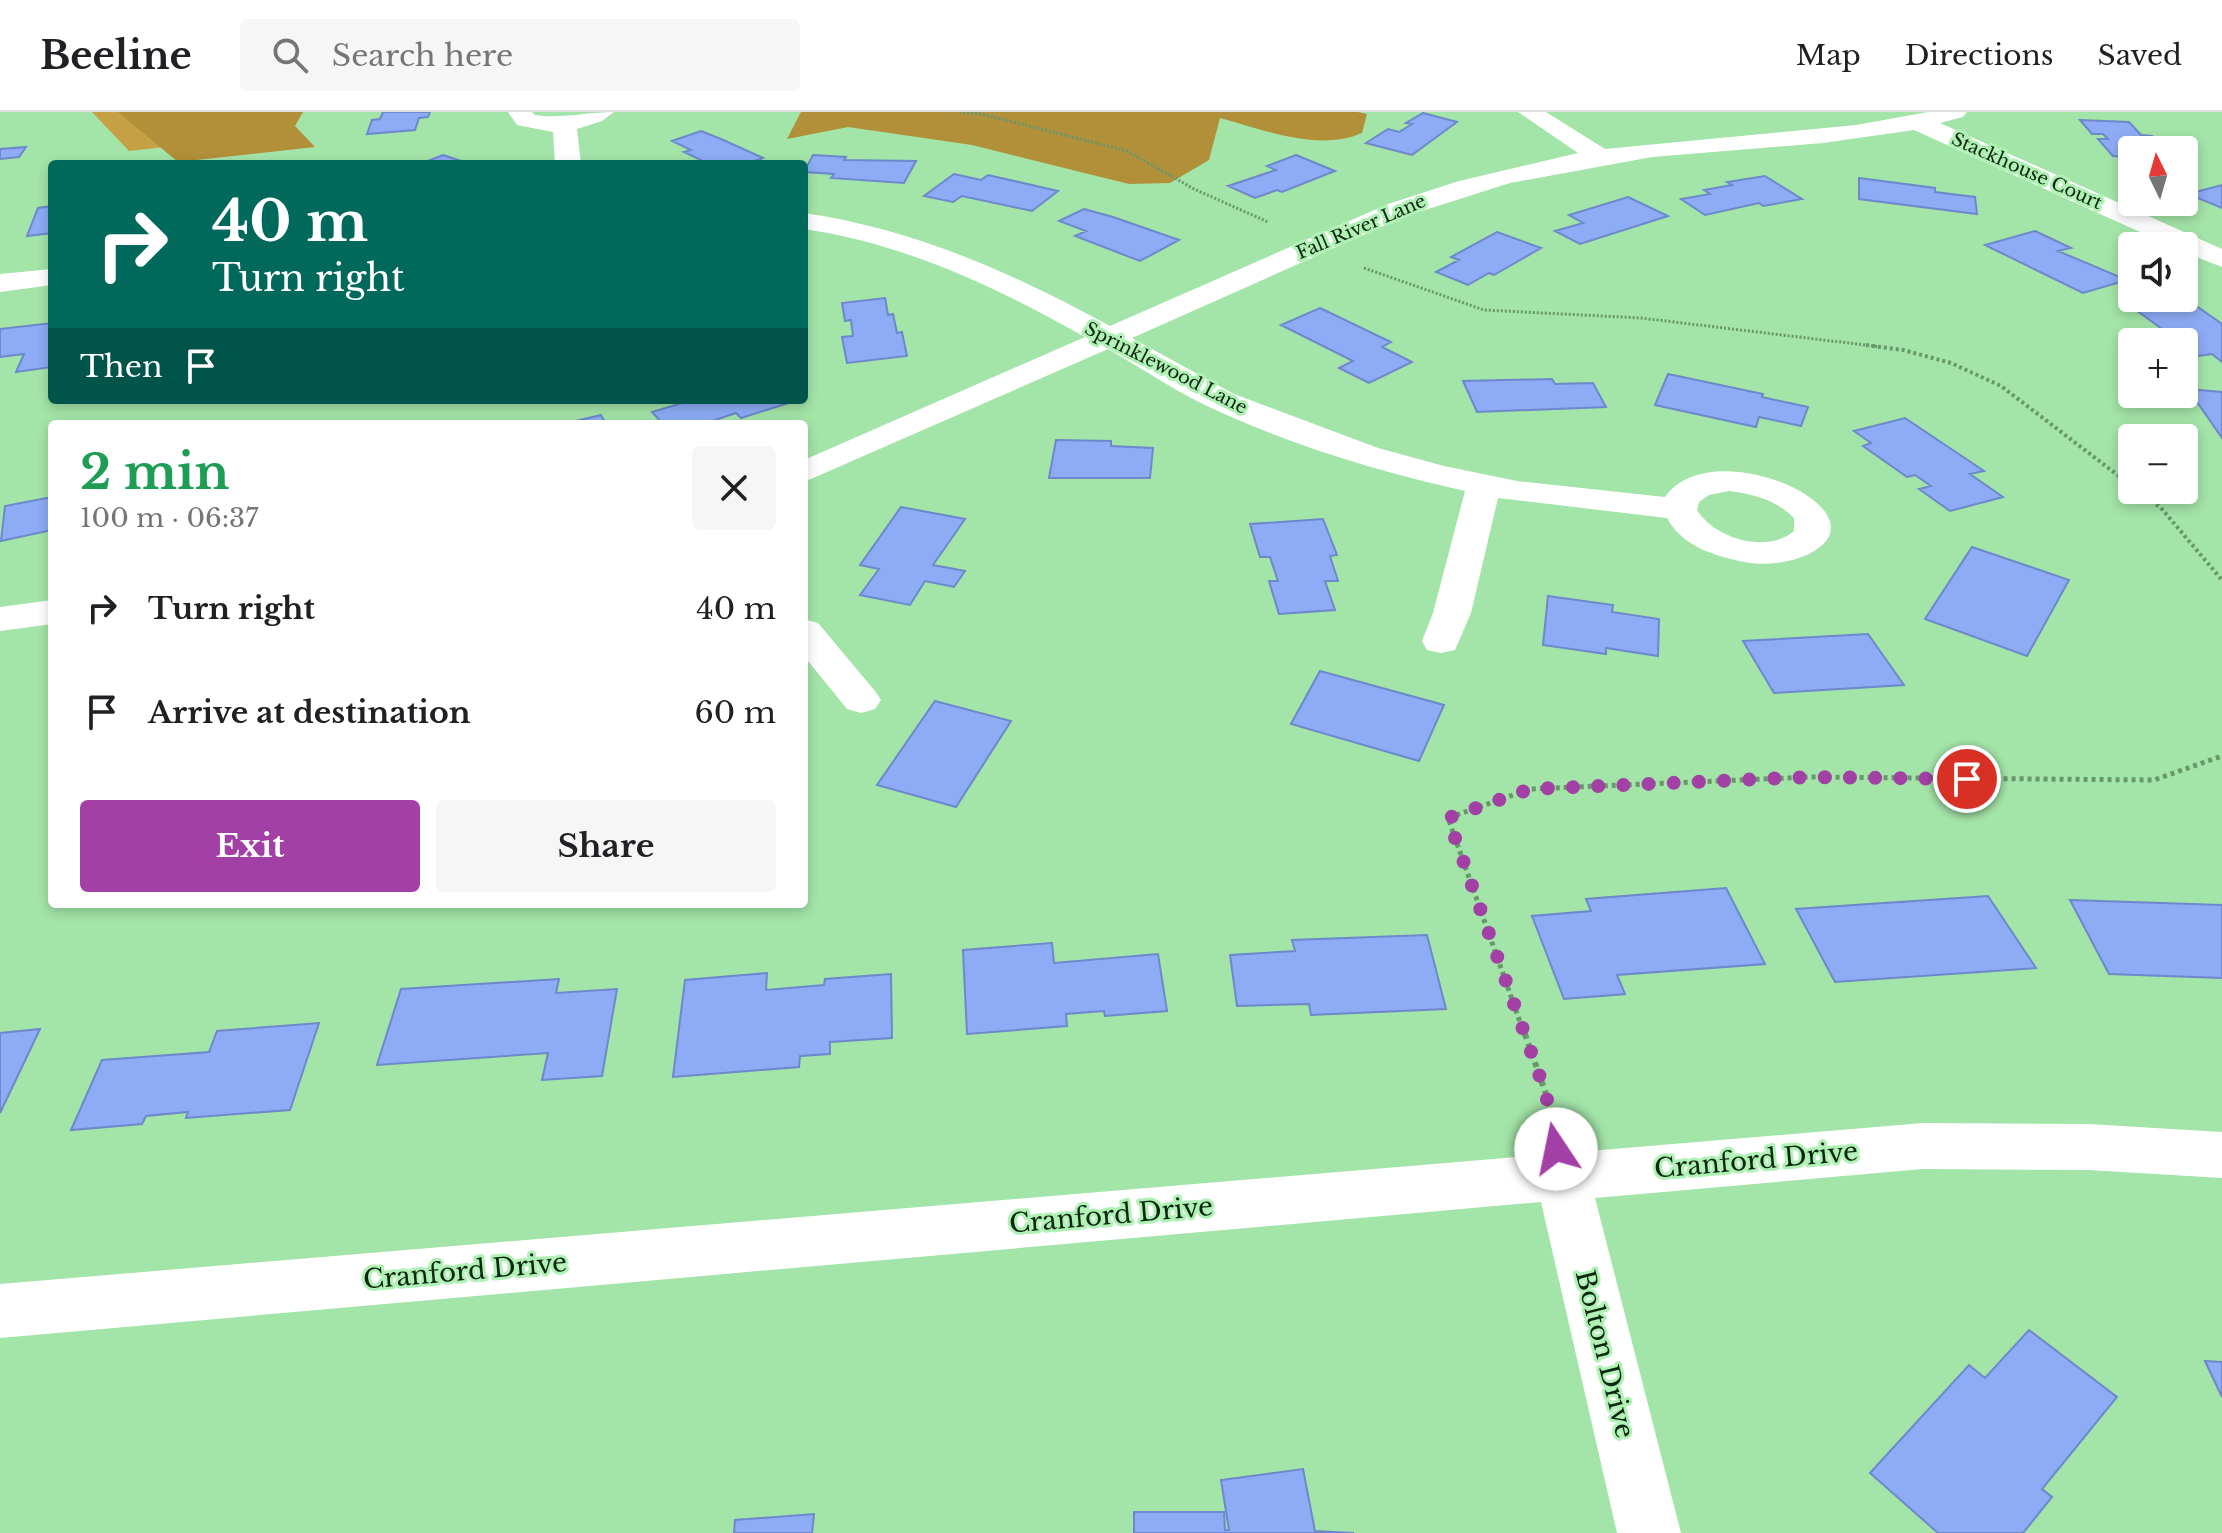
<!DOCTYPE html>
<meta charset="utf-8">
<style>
:root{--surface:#fff;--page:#f6f6f6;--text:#202124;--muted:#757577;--line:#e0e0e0;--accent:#a340a6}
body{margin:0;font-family:"Libre Baskerville",serif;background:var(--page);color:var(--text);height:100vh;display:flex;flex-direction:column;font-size:30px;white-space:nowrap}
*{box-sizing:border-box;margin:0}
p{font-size:26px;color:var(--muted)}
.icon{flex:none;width:44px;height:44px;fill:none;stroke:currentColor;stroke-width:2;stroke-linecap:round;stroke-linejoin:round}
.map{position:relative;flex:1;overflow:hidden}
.drawer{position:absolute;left:48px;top:308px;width:760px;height:488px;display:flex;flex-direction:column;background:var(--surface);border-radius:8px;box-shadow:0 4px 12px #0003}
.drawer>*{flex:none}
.top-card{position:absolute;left:48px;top:48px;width:760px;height:244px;border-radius:8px;box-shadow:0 4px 12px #0003;background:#00695c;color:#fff;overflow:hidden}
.needle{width:52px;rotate:355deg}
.tools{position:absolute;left:2118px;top:24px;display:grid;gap:16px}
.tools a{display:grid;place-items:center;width:80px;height:80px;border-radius:8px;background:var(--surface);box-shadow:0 4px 12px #0003;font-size:40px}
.pin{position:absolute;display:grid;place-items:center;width:68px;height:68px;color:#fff;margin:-34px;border:4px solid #fff;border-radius:50%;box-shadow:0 2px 8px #0007}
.me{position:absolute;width:88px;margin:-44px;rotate:349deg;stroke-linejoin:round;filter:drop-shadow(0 0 6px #0008)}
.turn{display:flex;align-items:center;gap:28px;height:168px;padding:0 32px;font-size:36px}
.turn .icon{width:104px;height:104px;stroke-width:2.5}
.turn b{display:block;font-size:56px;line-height:68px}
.then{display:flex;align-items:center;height:76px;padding:0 32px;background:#0003;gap:16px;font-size:30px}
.round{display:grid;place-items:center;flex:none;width:84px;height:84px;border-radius:8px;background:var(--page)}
.summary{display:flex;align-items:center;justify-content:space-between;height:136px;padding:0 32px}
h1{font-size:48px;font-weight:700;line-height:60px;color:#1e9e55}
.primary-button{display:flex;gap:16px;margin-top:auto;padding:16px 32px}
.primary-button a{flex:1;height:92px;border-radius:8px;background:var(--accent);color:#fff;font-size:32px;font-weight:700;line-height:92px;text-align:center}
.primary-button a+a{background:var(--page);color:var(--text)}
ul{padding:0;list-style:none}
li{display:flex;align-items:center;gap:24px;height:104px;padding:0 32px}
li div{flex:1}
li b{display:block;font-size:30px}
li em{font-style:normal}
header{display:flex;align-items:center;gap:48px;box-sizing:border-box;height:112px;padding:0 40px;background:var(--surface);border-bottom:2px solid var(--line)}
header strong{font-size:38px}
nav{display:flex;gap:44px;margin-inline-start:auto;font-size:28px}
.search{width:560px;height:72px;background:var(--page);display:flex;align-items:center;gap:20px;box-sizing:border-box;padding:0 28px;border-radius:8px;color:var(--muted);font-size:30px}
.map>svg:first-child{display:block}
</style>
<header>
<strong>Beeline</strong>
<div class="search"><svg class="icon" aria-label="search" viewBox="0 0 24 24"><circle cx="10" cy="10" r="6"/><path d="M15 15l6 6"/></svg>Search here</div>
<nav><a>Map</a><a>Directions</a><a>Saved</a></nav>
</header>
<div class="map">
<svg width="2222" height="1421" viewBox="0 0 2222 1421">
<rect width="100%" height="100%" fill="#a3e4a8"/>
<path fill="#c6a044" d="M92 0H283L266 24 129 39Z"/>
<path fill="#b28f39" d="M118 0H303L295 14 315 35 178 50Z
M801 0H1358L1367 2 1362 21C1318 40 1264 18 1220 6L1209 48 1170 71 1129 72 972 33 848 15 787 27Z"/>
<path fill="#8dacf5" stroke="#6d88cb" stroke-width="2" d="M383 0H430L428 5 419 6 415 18 367 22 372 8 380 7Z
M1423 1 1457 10 1412 43 1366 31 1388 17 1399 20 1412 12 1406 11Z
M2080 8 2129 10 2141 23 2152 24 2165 38H2132L2131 53 2124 45 2113 44 2098 27H2108L2103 22H2092Z
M701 19 721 27 763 46 747 52H709L684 40 691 38 672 29Z
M26 35 19 45 0 47V37Z
M443 43 470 52H420Z
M813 43 846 45 844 48 916 49 904 71 831 66 834 62 804 60Z
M1296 43 1335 59 1282 80 1277 78 1255 86 1228 74 1276 58 1267 54Z
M954 62 981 68 988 63 1058 79 1032 99 962 84 953 90 924 84Z
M1765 64 1802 87 1763 94 1759 91 1705 103 1681 87 1710 82 1704 78 1732 73 1727 70Z
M1859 66 1935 76V80L1975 85 1977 102 1859 87Z
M2222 73V96L2188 82Z
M1628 85 1668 104 1580 132 1555 119 1583 111 1569 103Z
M52 94V121L27 124 38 96Z
M1084 97 1113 105 1179 128 1140 149 1075 124 1086 119 1059 109Z
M2035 119 2071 136 2058 139 2127 168 2083 181 1985 133Z
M1497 120 1541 136 1494 163 1489 161 1468 173 1436 160 1459 148 1451 145Z
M885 186 888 203 893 202 897 221 902 220 907 244 847 251 842 225 853 224 851 208 845 209 842 191Z
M2195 193 2222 212V250L2212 242 2198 244 2184 230H2180L2136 198Z
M1320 196 1391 230 1382 235 1412 250 1369 271 1339 256 1353 249 1281 213Z
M52 211V255L16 260 24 242 0 245V217Z
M1668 262 1763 282 1762 285 1808 295 1801 314 1759 305 1756 315 1655 293Z
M1552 267 1555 272 1593 271 1606 295 1477 300 1463 269Z
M2188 277 2222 280V326Z
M692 288 697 291 706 288H798L741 306 736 301 709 310 712 312H663L652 300Z
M601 303 606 312H563Z
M1905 306 1984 359 1970 362 2003 385 1950 399 1919 377 1931 374 1915 363 1907 365 1863 334 1871 331 1854 319Z
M1056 328 1111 329V334L1153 336 1150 366H1049Z
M52 385V418L1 429 5 394Z
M901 395 965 407 933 453 965 459 954 475 925 469 910 493 860 483 879 457 860 453Z
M1323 407 1337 443 1330 444 1338 469H1325L1335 498 1279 502 1269 469H1278L1270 445H1260L1250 412Z
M1972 435 2069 468 2027 544 1925 507Z
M1548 484 1613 493 1612 500 1659 507 1658 544 1606 536V542L1543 533Z
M1868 522 1904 573 1774 581 1743 529Z
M1320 559 1444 593 1419 649 1291 612Z
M935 589 1011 609 956 695 877 673Z
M1726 776 1765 852 1617 863 1625 882 1564 887 1532 804 1591 799 1586 787Z
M1988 784 2036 856 1835 870 1796 797Z
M2070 788 2222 793V866L2109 862Z
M1427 823 1446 897 1311 903 1309 892 1237 894 1230 843 1295 839 1292 828Z
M1052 831 1054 851 1158 842 1167 899 1105 904 1104 899 1066 902 1067 914 967 922 963 838Z
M767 861 766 878 824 873 825 867 891 862 892 926 830 930V942L800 944 799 955 673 965 685 868Z
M559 867 556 881 617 877 602 964 542 968 548 941 377 953 401 877Z
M319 911 290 998 186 1006 188 1000 146 1004 142 1012 71 1018 102 948 209 940 217 919Z
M40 917 0 1001V921Z
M2029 1218 2117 1285 2042 1377 2052 1385 2023 1421H1938L1870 1361 1969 1253 1985 1266Z
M2205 1249 2222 1250V1285Z
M1303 1357 1315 1419 1354 1421H1134V1400H1224L1225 1418H1229L1221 1368Z
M814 1402 812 1421H734L735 1408Z"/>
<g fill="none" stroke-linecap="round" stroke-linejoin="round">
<path stroke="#66986b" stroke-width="3" stroke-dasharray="2 2" stroke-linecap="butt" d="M959 0 982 2 1127 39 1194 77 1268 110
M1364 156 1484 198 1641 206 1882 235"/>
<path stroke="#66986b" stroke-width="4" stroke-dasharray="3 3" stroke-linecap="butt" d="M1866 233 1903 238 1951 251 2001 274 2132 374
M2137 378 2161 396 2222 468"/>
<path stroke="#66986b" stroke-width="5" stroke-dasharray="4 4" stroke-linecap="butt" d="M1525 924 1448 706 1530 677 1810 665 2154 668 2222 644"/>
<path stroke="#66986b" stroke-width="6" stroke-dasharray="5 5" stroke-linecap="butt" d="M1525 922 1546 982 1552 1012"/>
<path fill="#fff" fill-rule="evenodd" d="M508 0H532L535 3C562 7 587 0 614 0L602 9 577 17 581 52H555L553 20 517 13Z
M1518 0H1546L1605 37 1856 13 1928 0H1967L1963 5 1940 11 2222 137V155L2184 140V134H2171L1914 18 1823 31 1652 45 1510 71 1406 104 1132 226 1234 282 1378 336 1444 354 1517 369 1665 385C1712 317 1893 400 1809 442 1790 451 1765 454 1744 450 1714 444 1682 434 1667 406L1498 386 1471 501 1455 538 1441 541 1427 538 1422 529 1433 501 1465 379C1376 359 1286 332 1203 292 1170 276 1140 255 1108 237L804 370V348L1085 225C996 175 906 132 804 117V101C914 117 1013 161 1110 214L1388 92 1459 69 1578 41ZM1729 379C1754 382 1776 388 1794 406V419C1767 442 1715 427 1697 398L1699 390 1709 383Z
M52 157V173L0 180V162Z
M52 488V512L0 519V495Z
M804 507 818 511 875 579 881 588 875 597 861 601 847 597 804 544Z
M1923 1011 2088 1012 2222 1020V1066L2088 1058 1923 1057 1595 1086 1681 1421H1617L1541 1090 0 1226V1172Z"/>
</g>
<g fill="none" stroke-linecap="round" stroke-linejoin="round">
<path stroke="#a340a6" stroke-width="14" stroke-dasharray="0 25.2" d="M1556 1037 1546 982 1448 706 1530 677 1810 665 1967 667"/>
</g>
<g text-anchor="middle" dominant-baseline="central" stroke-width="6" stroke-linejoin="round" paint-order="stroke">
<g font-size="18" fill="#0d2710" stroke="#b0f1b5">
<text transform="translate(2027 59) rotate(24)">Stackhouse Court</text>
<text transform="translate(1361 115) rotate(-23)">Fall River Lane</text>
<text transform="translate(1166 256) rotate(27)">Sprinklewood Lane</text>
</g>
<g font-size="26" fill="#0d2710" stroke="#b0f1b5">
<text transform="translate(1756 1048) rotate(-5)">Cranford Drive</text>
<text transform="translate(1111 1103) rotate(-5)">Cranford Drive</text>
<text transform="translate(465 1159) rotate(-5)">Cranford Drive</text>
<text transform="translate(1605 1242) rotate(76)">Bolton Drive</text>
</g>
</g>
</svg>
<div class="tools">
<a><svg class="needle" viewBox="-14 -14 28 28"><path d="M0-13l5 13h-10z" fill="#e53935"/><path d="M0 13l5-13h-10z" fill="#757577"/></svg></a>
<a><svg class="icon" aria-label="sound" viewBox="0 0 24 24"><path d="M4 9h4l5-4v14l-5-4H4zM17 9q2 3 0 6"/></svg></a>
<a>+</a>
<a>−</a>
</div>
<div class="pin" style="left:1967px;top:667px;background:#d93025"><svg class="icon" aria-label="arrive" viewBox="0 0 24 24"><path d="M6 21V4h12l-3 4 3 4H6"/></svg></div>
<svg class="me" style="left:1556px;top:1037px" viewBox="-20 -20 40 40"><circle r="19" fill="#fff"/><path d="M0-13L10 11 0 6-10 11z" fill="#a340a6"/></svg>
<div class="top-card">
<div class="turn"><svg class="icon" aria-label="right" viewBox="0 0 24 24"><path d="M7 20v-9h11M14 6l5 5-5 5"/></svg><div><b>40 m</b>Turn right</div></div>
<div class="then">Then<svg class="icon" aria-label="arrive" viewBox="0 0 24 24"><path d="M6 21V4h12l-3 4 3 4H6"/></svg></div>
</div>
<section class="drawer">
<div class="summary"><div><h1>2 min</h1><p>100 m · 06:37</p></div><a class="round"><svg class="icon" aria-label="close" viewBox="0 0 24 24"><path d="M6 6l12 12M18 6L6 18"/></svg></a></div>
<ul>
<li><svg class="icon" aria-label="right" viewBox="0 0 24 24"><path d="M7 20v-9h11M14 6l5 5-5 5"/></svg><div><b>Turn right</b></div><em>40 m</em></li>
<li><svg class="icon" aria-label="arrive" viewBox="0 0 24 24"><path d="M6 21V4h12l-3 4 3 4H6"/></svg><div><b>Arrive at destination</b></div><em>60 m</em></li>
</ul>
<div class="primary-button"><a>Exit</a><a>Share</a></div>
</section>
</div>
